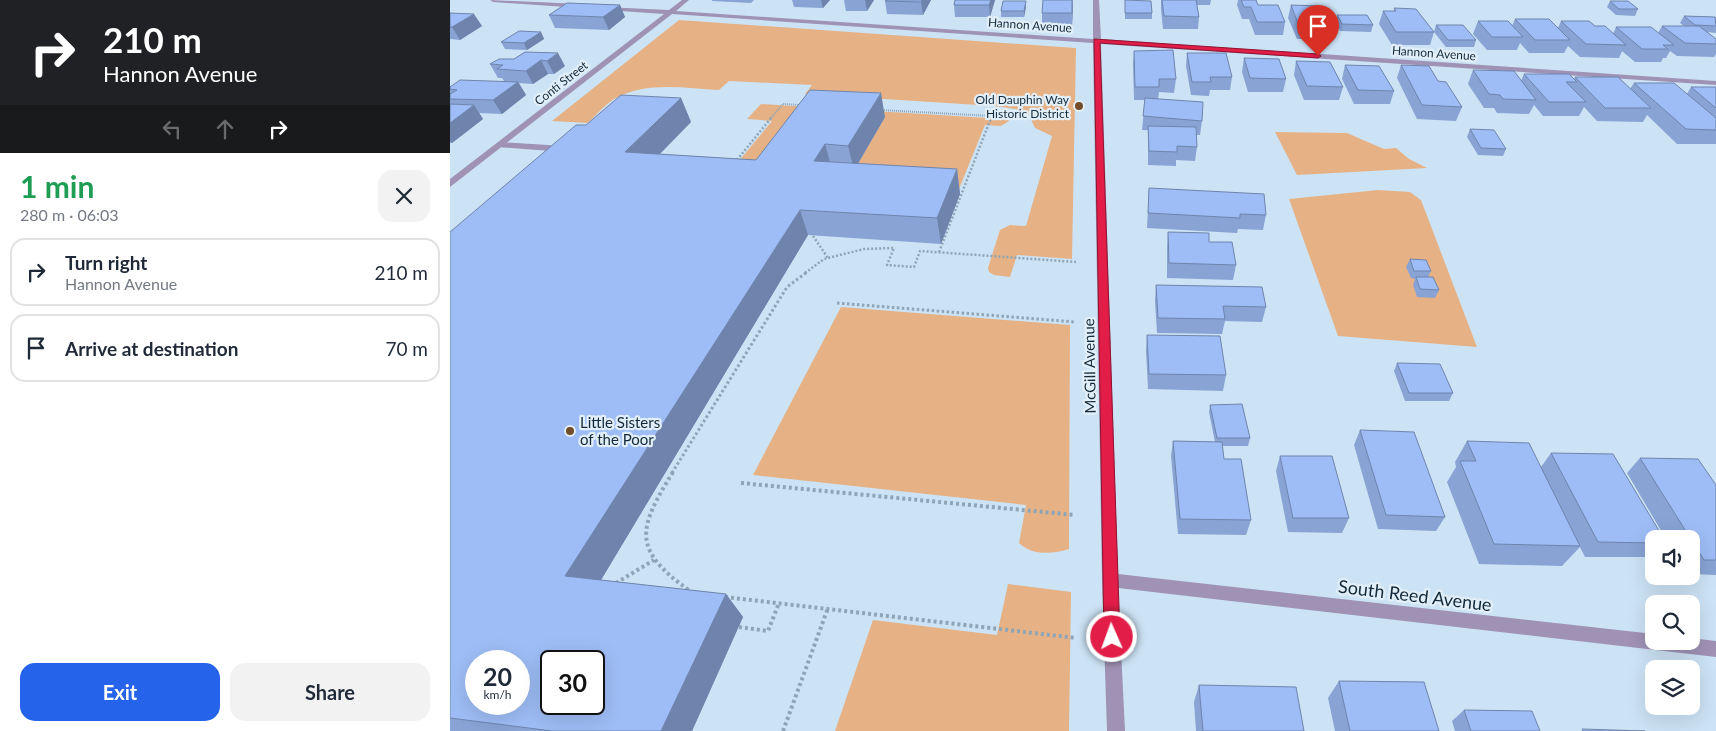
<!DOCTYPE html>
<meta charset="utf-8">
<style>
:root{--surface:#fff;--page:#f2f2f3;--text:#1f2937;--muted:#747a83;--line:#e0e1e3;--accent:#2563eb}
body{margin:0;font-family:Lato,sans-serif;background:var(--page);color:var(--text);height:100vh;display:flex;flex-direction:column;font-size:19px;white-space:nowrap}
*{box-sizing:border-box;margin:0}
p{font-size:16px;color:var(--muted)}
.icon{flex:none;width:28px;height:28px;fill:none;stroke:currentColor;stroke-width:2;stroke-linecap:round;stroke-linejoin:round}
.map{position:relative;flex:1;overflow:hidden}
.drawer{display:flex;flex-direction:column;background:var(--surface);width:450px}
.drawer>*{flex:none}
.guide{background:#202124;color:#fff;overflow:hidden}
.fabs{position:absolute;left:1195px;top:530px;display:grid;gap:10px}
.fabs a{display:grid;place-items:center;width:55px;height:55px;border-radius:10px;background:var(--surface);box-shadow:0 5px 20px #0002;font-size:25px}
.speed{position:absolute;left:15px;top:650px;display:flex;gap:10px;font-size:25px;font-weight:700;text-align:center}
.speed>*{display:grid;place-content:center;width:65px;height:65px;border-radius:50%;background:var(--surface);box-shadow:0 5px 20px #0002;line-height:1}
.speed small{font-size:12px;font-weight:400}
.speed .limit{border:2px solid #111;border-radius:8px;background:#fff;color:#111}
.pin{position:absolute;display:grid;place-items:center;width:42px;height:42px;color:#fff;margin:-51px -21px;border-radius:50% 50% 50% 0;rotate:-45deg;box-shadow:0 0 5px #0007}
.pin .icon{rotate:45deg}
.me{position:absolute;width:55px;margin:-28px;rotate:358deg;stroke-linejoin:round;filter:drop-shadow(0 0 4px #0008)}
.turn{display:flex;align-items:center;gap:18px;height:105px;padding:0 20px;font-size:22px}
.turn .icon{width:65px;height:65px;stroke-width:2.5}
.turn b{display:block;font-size:35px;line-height:42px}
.lanes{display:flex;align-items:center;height:48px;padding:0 20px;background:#0003;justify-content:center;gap:25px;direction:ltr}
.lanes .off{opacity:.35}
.round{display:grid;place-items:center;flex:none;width:52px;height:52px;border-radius:15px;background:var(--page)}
.headline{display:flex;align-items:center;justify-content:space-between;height:85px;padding:0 20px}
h1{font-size:30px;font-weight:700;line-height:38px;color:#1e9e55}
.button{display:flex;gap:10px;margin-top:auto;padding:10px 20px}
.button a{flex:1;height:58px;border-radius:15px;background:var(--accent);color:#fff;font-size:20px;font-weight:700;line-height:58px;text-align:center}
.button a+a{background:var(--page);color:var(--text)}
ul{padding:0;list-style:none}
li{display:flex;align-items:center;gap:15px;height:68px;margin:0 10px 8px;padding:0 10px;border:2px solid var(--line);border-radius:15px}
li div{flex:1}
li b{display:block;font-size:19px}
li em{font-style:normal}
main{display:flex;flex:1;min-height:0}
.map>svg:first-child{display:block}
</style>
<main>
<section class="drawer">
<div class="guide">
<div class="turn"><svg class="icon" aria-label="right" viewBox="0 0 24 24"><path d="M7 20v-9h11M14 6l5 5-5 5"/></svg><div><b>210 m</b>Hannon Avenue</div></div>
<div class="lanes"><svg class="icon off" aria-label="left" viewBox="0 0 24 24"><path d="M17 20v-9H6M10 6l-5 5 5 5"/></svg><svg class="icon off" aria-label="ahead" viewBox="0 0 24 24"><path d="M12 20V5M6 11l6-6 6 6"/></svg><svg class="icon" aria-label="right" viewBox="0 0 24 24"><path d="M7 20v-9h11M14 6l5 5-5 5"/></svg></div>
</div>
<div class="headline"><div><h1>1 min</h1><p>280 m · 06:03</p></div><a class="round"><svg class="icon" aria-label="close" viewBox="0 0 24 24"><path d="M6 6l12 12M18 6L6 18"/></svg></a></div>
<ul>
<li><svg class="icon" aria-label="right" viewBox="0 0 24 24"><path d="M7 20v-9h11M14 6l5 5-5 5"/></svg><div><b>Turn right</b><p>Hannon Avenue</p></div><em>210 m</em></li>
<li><svg class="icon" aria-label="arrive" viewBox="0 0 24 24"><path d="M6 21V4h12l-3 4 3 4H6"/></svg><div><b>Arrive at destination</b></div><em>70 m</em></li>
</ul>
<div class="button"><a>Exit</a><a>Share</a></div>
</section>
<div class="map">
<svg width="1266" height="731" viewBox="0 0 1266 731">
<rect width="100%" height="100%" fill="#cce3f5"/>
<path fill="#e6b285" d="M229 20 626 48 622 259 567 255 560 277 544 275 539 272 538 268 550 230 560 225 576 226 602 136 585 128 579 115 565 109 544 106 355 94 362 85 279 81 269 90C235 88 195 81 164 99 155 105 146 115 138 123L102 121Z
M311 104 538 118H545L546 116 556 117 559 121 551 126 535 125 507 194 314 185 283 168 322 121 297 119Z
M825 132 897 133 934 149 946 148 959 159 977 168 847 175Z
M928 190 960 192 971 200 1027 347 888 336 839 199Z
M391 307 620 325 619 549C603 554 582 556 569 543L576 505 303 475Z
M558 584 621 592 619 731H385L423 620 547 635Z"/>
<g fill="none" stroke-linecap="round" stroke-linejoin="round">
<path stroke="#8ea5b7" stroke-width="2" stroke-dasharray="1 1" stroke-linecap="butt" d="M430 110 542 116 541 119
M320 119 333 104 351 105"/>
<path stroke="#8ea5b7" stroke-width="2.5" stroke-dasharray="2 2" stroke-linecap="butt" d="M287 160 321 118
M363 236 378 258
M489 252 541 118
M355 273 374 259 414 249 444 248 437 265 464 267 470 251 626 262"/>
<path stroke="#8ea5b7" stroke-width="3" stroke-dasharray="2.5 2.5" stroke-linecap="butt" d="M387 303 625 322
M222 473 337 287 357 272"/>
<path stroke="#8ea5b7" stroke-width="4" stroke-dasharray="3 3" stroke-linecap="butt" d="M223 472C188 529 181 549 240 591
M291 483 625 515
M166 583 204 560
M275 597 626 638
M289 627 318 631 329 603
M333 731 378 608"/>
<path fill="#9f92b5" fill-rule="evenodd" d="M50 142 114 146 118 149 114 152 47 147 46 145Z"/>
<path fill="#9f92b5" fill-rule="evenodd" d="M40 0 131 4 134 6 131 8 43 2Z
M232 0H239L226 11 643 39V0H649L651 39 1266 81V85L651 44 668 574 1204 634V641H1241V638L1266 641V657L668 588 675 731H657L652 580 643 43 222 14 0 187V179L214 14 156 10 154 9V7L219 10Z"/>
</g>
<path fill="#88a3d4" d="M262 0H304L301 3 262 1Z
M342 0H380L373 8 344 7Z
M394 0H424L417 11H396Z
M436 0H481L473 15 437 14 435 1Z
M505 0H545L540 17H505L504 5Z
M623 0 622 26 592 25V13Z
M675 0 702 13V19H675Z
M711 0H761L760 5H747L749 17 748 29H713L711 10Z
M788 0H806L808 5 835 22 833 35H805L799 19H792L787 5Z
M1160 1 1188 9 1185 16 1166 15 1157 7Z
M170 5 175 17 159 30 105 28 99 15Z
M841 5 880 27 877 39H847L838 18Z
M576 7 574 17H551V11Z
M944 8 984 32 980 45H942L929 24 933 11H944Z
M0 13 32 26 10 40 0 39Z
M887 15 923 25 921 32 890 31 886 21Z
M1234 16 1266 17V33L1257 32 1266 39V54L1264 57 1227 56 1220 51 1216 58H1213L1211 62H1185L1172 51 1169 58 1130 57 1118 46 1114 53H1079L1070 43 1067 50H1037L1023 34 1028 21 1062 26 1065 19 1108 28 1111 21 1145 26 1163 34 1166 27 1208 33 1212 26H1234L1230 23Z
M986 25 1026 40 1024 47H996L984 32Z
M91 32 94 39 77 50 55 49 51 42Z
M684 51 726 79 724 93 709 92 708 99 752 121 750 135H746L747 147 745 161 726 160V166L698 165V130H692L695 100H684L683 64Z
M75 52 115 66 104 74H98L83 84 69 83 76 95 52 114 29 113 33 119 2 143H0V87L54 81 52 78H48L40 64 64 59Z
M737 53 782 77 780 90H760L759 96 741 95 736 66Z
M794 58 836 79 833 92H798L792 72Z
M846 61 893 87 889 100H854L844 75Z
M895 65 944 91 940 104H904L892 79Z
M951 65 988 81 1012 107 1006 121 967 119 947 78Z
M1023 70 1071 81 1074 74 1124 79 1125 77 1180 89 1184 83 1237 94 1241 87H1266V144H1227L1197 115 1193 122 1147 121 1134 107 1129 116H1093L1084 105 1079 114 1047 113 1044 108H1034L1018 84Z
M231 98 241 122 210 154 306 160 435 117 408 164 507 169 510 194 491 244 358 235 151 580 276 594 293 617 242 731H0V232L136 125Z
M1020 129 1056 149 1053 156 1028 155 1017 137Z
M699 188 816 215 813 230 788 229 787 233 697 228Z
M718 232 759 242 786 265 783 280 717 278V247Z
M960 259 981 271 978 277 989 290 985 298 967 297 963 285 965 279 961 278 956 267Z
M706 285 816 307 812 322 775 321 772 334 707 333 705 301Z
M697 335 776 375 773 391 698 389 696 350Z
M947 363 1003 393 999 401H955L944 371Z
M760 405 800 438 798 446H772L774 459 801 520 796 535 728 534 721 456 723 441 765 442 759 412Z
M910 430 995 517 986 531 928 529 904 445Z
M1017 441 1091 467 1101 453 1204 543V555L1202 557H1135L1130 547 1112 566 1029 564 997 482 1006 467 1005 462Z
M830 456 899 518 892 533 838 532 826 471Z
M1190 458 1266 485V575L1241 574V539H1216L1177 473Z
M889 681 989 731H885L878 698Z
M749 685 854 731H746L744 702Z
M1014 710 1090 731H1005L1002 721Z"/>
<path fill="#6f84ac" d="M371 0H380L373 8Z
M415 0H424L417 11Z
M472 0H481L473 15 471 2Z
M541 0H545L540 17 539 5Z
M623 0V7L622 26V13Z
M576 1V7L574 17V11Z
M170 5 175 17 159 30 153 17Z
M24 14 32 26 10 40 2 27Z
M91 32 94 39 77 50 74 43Z
M108 53 115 66 104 74 97 61Z
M91 60 98 74 83 84 76 71Z
M68 82 76 95 52 114 43 100Z
M431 93 435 117 404 170 398 146Z
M231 98 241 122 187 177 175 152Z
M24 105 33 119 2 143 0 141V123Z
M375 144 382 169 364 161Z
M507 169 510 194 491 244 487 218Z
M350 210 358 235 139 600 115 576Z
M276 594 293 617 242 731H211Z"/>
<path fill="#9ebdf6" stroke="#6f84ac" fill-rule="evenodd" d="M436 0H472L471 2 435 1Z
M505 0H541L539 5H504Z
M593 0H622V13H592Z
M675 0 701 1 702 13H675Z
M712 0H746L749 17 714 16Z
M791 0H806L808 5H828L835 22H807L801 7H794Z
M553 1H576L574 11H551Z
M1160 1H1178L1188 9H1169Z
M117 3 170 5 153 17 99 15Z
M841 5 870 6 880 27 849 26Z
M944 8 966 9 984 32H946L933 11H946Z
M0 13 24 14 2 27H0Z
M887 15H917L923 25 892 24Z
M1234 16 1265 17 1266 26 1245 25Z
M1065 19H1099L1120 40H1085Z
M1028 21H1058L1073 37H1042Z
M1111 21H1139L1145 26H1155L1176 45 1136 44Z
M986 25H1013L1026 40H998Z
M1212 26H1249L1266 39V44L1235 43Z
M1166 27H1201L1224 45H1213L1218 49H1192Z
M69 31 91 32 74 43 51 42Z
M723 50 726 79H709V87H685L684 51Z
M75 52 108 53 97 61 91 60 76 71 47 69 53 65 40 64 49 59H64Z
M737 53H776L782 77H760L761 82H742Z
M794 58 829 59 836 79 800 78Z
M846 61 880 62 893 87 857 86Z
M895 65 929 66 944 91 908 90Z
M951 65 979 66 988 81 996 82 1012 107 972 105Z
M1023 70 1064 71 1086 100 1053 99 1050 95 1039 94Z
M1074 74H1119L1127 82H1116L1136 102H1099Z
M1125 77H1168L1201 108H1155Z
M10 80 68 82 43 100 0 99V94L7 90 0 89V87Z
M1184 83H1224L1266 118V130L1236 129Z
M1241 87H1266V108Z
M360 90 431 93 398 146 375 144 364 161 507 169 487 218 350 210 115 576 276 594 211 731H102L0 718V232L126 125H136L171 95 231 98 175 152 306 160ZM26 661H69V704H26ZM101 661H144V704H101Z
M695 98 753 102 752 121 693 116Z
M0 104 24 105 0 123Z
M698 126 746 127 747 147 727 146V152L699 151Z
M1020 129 1044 130 1056 149 1031 148Z
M699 188 814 194 816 215 790 214V218L698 213Z
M718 232 759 233V242H782L786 265 719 263Z
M960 259 976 260 981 271H964Z
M966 277H983L989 290 970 289Z
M706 285 812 287 816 307 773 306 775 319 708 318Z
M697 335 770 336 776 375 699 374Z
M947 363 990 364 1003 393H959Z
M792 404 800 438H767L760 405Z
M910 430 964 432 995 517 936 515Z
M723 441 772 442 774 459H791L801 520 730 519Z
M1017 441 1079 443 1130 546 1044 544 1010 461H1026Z
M1101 453 1163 454 1214 539H1204V543L1148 542Z
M830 456H882L899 518H843Z
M1190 458 1248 459 1266 485V560H1254Z
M889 681 974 682 989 731H900Z
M749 685 846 687 854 731H753Z
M1014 710 1082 711 1090 731H1021Z
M1132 729 1195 731H1133Z"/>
<path fill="#e11d48" stroke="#92132f" d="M644 39 868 54 871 56 868 58 650 43 670 637 668 642 662 644 657 642 654 637Z"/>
<g fill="#734c29" stroke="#e3eff8" stroke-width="2">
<circle cx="629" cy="106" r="5"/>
<circle cx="120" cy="431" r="5"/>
</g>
<g text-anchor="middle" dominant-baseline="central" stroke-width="4.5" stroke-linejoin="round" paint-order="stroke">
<g font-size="12" fill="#122a3b" stroke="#e3eff8">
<text transform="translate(580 25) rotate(4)">Hannon Avenue</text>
<text transform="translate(984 53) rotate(4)">Hannon Avenue</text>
<text transform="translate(111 83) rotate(-38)">Conti Street</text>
</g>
<g font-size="12" fill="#122a3b" stroke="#e3eff8" text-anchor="end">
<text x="619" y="99">Old Dauphin Way<tspan x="619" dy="14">Historic District</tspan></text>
</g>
<g font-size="15" fill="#122a3b" stroke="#e3eff8">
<text transform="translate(639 366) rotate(-91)">McGill Avenue</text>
</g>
<g font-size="15" fill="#122a3b" stroke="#e3eff8" text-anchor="start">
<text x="130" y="422">Little Sisters<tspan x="130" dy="17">of the Poor</tspan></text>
</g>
<g font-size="18" fill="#122a3b" stroke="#e3eff8">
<text transform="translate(965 595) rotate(7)">South Reed Avenue</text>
</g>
</g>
</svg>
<div class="fabs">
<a><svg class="icon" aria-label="sound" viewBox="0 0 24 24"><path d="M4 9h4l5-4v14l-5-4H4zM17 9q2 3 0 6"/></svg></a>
<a><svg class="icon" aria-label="search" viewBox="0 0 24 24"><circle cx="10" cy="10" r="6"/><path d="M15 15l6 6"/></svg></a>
<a><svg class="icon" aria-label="layers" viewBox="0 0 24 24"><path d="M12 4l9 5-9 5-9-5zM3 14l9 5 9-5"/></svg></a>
</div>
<div class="speed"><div>20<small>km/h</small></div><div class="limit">30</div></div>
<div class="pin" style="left:868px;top:56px;background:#d93025"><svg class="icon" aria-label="arrive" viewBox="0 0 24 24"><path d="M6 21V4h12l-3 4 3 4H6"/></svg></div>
<svg class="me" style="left:662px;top:637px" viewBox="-20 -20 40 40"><circle r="17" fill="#e11d48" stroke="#fff" stroke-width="3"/><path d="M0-11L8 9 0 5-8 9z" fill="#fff"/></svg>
</div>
</main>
